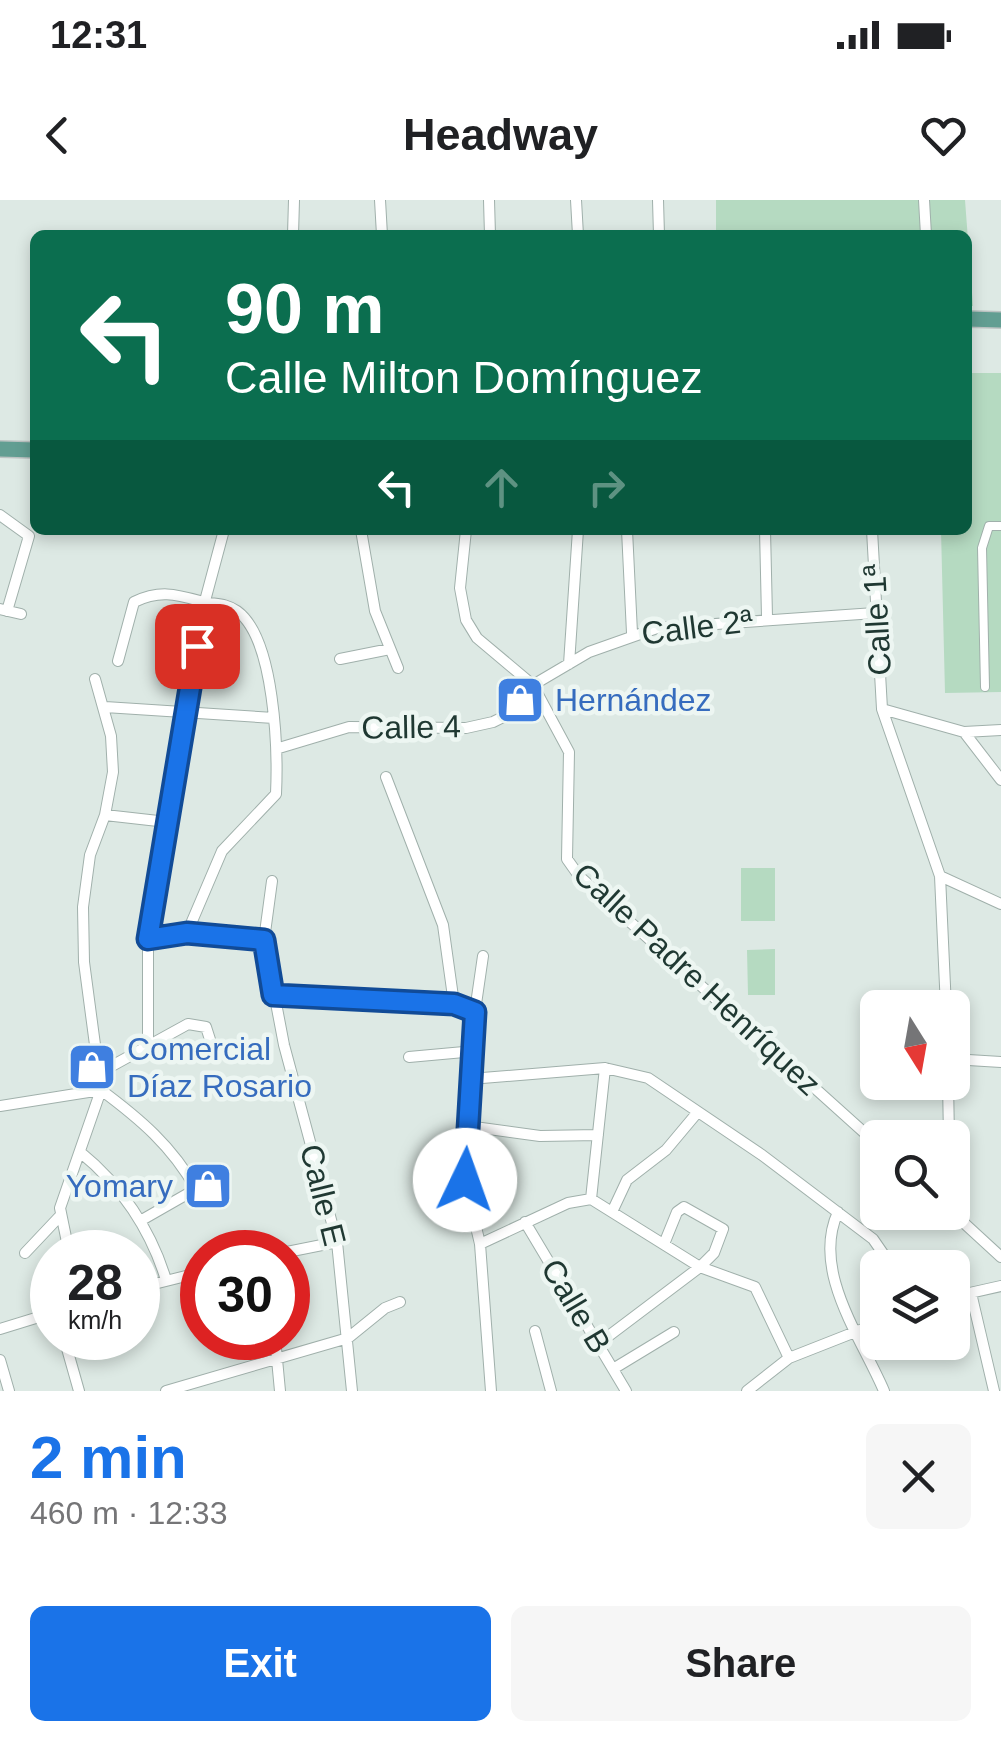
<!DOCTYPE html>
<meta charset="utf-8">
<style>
:root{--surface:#fff;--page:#f6f6f6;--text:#202124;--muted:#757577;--accent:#1a73e8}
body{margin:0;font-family:Arial,sans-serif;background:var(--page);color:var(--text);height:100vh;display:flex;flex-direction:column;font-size:38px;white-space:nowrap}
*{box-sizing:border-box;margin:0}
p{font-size:32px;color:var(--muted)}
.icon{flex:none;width:55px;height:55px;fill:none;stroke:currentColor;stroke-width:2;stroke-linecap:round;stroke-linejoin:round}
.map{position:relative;height:1191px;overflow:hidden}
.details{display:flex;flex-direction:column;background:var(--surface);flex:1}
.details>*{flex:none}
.top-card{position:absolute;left:30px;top:30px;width:942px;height:305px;border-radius:15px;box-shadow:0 5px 15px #0003;background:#0b6e4f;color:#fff;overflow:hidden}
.needle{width:65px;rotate:169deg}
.controls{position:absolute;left:860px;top:790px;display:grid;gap:20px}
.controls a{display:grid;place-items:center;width:110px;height:110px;border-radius:15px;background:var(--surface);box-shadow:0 5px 15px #0003;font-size:50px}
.speed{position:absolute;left:30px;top:1030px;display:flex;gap:20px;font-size:50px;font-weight:700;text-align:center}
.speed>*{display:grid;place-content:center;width:130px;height:130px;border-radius:50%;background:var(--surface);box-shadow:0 5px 15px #0003;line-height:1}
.speed small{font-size:25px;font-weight:400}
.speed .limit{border:15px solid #d22;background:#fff;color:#111}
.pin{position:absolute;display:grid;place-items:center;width:85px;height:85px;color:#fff;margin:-42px;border-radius:20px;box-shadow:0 5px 15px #0006}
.me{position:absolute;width:110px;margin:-55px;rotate:3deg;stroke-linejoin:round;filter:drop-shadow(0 0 8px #0008)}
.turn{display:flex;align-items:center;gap:35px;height:210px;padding:0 30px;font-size:45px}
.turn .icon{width:130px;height:130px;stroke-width:2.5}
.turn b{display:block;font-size:70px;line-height:85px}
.lanes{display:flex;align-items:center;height:95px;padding:0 30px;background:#0003;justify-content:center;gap:50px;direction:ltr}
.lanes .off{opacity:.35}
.round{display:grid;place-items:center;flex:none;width:105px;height:105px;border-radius:15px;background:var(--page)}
.overview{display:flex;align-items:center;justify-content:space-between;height:170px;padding:0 30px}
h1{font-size:60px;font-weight:700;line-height:75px;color:var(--accent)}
.cta{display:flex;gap:20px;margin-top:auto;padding:20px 30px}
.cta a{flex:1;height:115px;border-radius:15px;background:var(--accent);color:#fff;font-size:40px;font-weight:700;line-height:115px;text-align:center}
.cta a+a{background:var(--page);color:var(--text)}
.status{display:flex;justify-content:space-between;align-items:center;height:70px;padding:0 50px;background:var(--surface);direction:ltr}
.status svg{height:28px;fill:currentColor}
header{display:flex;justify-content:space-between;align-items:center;height:130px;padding:0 30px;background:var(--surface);font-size:45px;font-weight:700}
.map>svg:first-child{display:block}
</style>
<div class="status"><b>12:31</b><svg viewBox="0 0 49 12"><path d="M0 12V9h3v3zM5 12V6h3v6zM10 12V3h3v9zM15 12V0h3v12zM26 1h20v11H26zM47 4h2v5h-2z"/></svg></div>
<header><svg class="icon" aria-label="back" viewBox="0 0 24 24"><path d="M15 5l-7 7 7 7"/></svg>Headway<svg class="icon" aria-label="heart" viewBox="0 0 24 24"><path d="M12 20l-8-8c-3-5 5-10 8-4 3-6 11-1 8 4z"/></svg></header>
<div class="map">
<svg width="1001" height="1191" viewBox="0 0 1001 1191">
<rect width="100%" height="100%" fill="#dde9e4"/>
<path fill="#b5dac1" d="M716 0H965L973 106H968V35H716Z
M968 173H1001V492L945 493 941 330H968Z
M741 668H775V721H741Z
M775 749V795H748L747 750Z"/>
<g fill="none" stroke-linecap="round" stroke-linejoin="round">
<g stroke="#a0b0ab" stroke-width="10">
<path id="pedestrian" d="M985 487 982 348 989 326H1001"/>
</g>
<g stroke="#a0b0ab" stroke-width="12">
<path id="minor" d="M380 0 382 35
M489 0 490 35
M576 0 578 35
M658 0 659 35
M924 0 926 35
M293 35 294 0
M0 315 29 336 7 411
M361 330 375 411 398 468
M466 330 460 388 466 420 477 438 533 485 569 552 567 659 579 676 878 945
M627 330 632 433
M765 330 767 417
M872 330 882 509
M0 409 21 414
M340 459 390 449
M118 461 134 402C159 390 175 394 200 401 214 405 224 402 237 411 275 438 278 551 276 594L222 651 187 733
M569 464 578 330
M533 485 589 452 657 428 875 413
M105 507 274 518
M964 532 1001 530
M279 548 349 527 466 528 493 522 540 499
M386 577 443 725 454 804
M105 615 167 622
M940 676 1001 704
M148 739 187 733 264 740 284 845 337 1042 352 1191
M264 740 272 681
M273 795 454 804 475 811 465 980 480 1044 491 1191
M946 808 940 676 882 509 964 532 1001 580
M475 811 483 756
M148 843V723L202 412 224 330
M409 857 475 851
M952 859 1001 862
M99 873 188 824 206 827 214 852
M470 879 605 868 648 878 762 955 873 1039 893 1068
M948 882 949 938
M0 906 101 890C140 919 172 946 196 989L140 1021
M467 926 540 936 598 935
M80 952C121 985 151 1030 166 1080
M591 999 605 868
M612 1012 627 980 666 950 697 913
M838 1012C811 1071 861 1137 884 1191
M952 1012 1001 1057
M525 1022 626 1191
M480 1044 568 1003 591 999 700 1067 755 1087 789 1158
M69 1052 60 1008 101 890 84 762 83 707 90 655 105 615 113 572 111 536 95 479
M287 1052 337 1042
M25 1053 59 1017
M138 1088 202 1072
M971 1093 994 1191
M952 1097 1001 1086
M0 1129 52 1113
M535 1131 551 1191
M64 1138 79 1191
M275 1138 280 1191
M598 1144 700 1067 714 1053 723 1029 684 1007 677 1012 664 1044
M0 1160 9 1191
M613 1169 674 1132
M166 1191 348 1138 385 1108 400 1102
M747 1191 789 1158 878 1123"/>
</g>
<g stroke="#bcc3c2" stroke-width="18">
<path id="primary" d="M968 119 1001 120
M0 249 35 250"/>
</g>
<use href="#pedestrian" stroke="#fff" stroke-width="8"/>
<use href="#minor" stroke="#fff" stroke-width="10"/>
<use href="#primary" stroke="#629e92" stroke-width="15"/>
</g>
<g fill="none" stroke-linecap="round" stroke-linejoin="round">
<g stroke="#114b97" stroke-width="25">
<path id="route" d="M197 446 148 739 187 733 264 740 273 795 454 804 475 812 465 980"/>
</g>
<use href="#route" stroke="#1a73e8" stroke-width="18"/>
</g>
<defs>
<g id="shop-square" transform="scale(2.5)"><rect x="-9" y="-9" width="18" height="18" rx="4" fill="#3f7fe0" stroke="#edf6f2"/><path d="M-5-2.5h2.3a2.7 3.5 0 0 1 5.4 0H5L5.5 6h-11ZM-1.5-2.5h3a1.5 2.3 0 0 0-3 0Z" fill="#fff"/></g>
</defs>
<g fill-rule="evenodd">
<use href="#shop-square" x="520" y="500"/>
<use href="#shop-square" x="92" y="867"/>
<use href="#shop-square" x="208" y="986"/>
</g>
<g text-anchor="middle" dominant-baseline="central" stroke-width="9" stroke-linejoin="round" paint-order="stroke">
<g font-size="32" fill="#1f3832" stroke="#edf6f2">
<text transform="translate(877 420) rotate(-93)">Calle 1ª</text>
<text transform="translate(697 427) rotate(-7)">Calle 2ª</text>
<text transform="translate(411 527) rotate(-1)">Calle 4</text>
<text transform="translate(697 779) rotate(43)">Calle Padre Henríquez</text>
<text transform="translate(323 995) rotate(76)">Calle E</text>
<text transform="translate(576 1106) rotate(59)">Calle B</text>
</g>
<g font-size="32" fill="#366cbe" stroke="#edf6f2" text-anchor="start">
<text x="555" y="500">Hernández</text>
<text x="127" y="849">Comercial<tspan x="127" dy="37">Díaz Rosario</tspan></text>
<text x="173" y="986" text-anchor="end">Yomary</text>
</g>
</g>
</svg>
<div class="controls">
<a><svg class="needle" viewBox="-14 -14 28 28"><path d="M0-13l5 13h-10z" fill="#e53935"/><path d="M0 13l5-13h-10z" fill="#757577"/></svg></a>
<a><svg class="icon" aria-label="search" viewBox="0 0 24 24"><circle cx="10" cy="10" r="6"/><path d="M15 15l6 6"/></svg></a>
<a><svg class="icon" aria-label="layers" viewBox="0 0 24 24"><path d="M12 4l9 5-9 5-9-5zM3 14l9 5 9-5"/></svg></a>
</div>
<div class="speed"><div>28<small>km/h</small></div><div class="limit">30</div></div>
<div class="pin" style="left:197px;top:446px;background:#d93025"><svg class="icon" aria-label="arrive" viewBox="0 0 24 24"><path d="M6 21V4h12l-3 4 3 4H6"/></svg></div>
<svg class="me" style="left:465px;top:980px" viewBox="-20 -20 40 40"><circle r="19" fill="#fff"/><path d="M0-13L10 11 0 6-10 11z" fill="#1a73e8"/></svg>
<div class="top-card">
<div class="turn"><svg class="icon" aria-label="left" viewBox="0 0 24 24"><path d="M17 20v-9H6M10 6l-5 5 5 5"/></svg><div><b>90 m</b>Calle Milton Domínguez</div></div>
<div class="lanes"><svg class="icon" aria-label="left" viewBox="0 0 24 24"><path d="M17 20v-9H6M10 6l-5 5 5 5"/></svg><svg class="icon off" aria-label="ahead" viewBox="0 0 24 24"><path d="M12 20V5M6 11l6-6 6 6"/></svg><svg class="icon off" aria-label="right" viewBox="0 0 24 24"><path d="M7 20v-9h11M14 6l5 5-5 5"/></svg></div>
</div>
</div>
<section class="details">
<div class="overview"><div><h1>2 min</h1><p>460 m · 12:33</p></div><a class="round"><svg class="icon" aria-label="close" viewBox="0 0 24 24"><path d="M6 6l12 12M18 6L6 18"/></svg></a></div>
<div class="cta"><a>Exit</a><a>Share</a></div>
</section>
